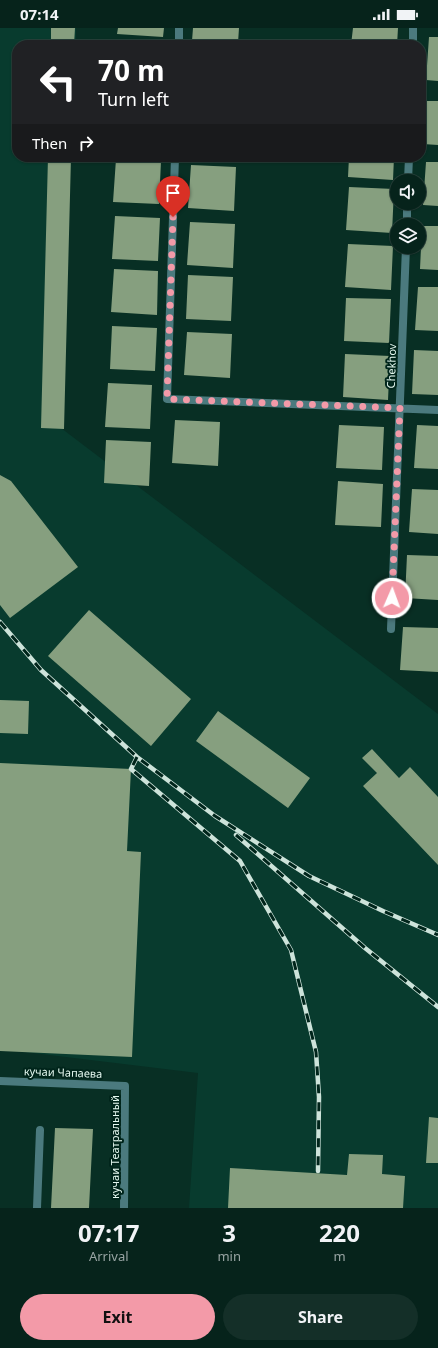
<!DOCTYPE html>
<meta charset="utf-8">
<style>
:root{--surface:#06231b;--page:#142f28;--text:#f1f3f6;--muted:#98a4a3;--line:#27403a;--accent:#f39aa8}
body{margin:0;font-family:"Noto Sans",sans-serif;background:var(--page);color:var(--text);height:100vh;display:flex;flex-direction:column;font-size:15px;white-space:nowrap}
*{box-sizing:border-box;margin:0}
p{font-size:13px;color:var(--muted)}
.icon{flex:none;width:22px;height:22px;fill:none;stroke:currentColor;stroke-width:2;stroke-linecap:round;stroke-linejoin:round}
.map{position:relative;height:1180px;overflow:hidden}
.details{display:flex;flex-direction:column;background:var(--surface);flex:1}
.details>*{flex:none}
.top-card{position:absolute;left:12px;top:12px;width:414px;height:122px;border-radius:16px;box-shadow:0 1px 3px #0004,0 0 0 1px var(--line);background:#202124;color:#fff;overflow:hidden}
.buttons{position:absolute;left:390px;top:146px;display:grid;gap:8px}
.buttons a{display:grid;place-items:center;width:36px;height:36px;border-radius:50%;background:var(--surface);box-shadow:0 1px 3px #0004,0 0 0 1px var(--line);font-size:20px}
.pin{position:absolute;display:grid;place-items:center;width:34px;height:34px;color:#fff;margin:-41px -17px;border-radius:50% 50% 50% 0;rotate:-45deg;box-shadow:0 0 4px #0007}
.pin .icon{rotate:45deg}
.me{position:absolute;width:44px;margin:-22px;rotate:2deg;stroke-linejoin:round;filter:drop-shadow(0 0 3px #0008)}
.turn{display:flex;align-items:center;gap:14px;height:84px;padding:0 20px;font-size:18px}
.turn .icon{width:52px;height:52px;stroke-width:2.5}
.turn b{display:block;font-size:28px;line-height:34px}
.then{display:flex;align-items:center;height:38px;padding:0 20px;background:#0003;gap:8px;font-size:15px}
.eta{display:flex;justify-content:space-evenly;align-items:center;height:68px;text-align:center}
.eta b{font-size:24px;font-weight:700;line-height:28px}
.button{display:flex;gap:8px;margin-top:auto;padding:8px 20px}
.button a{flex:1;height:46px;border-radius:24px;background:var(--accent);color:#111;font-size:16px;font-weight:700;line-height:46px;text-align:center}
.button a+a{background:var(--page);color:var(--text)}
.status{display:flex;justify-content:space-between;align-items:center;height:28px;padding:0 20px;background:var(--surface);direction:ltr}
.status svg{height:11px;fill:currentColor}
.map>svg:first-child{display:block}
</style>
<div class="status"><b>07:14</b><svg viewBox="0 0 49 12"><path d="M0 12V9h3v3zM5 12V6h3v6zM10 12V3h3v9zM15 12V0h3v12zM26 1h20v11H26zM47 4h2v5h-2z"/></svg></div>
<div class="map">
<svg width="438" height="1180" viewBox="0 0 438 1180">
<rect width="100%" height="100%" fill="#082f24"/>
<path fill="#083b2e" d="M0 0H76V17H17V129H70L57 397 438 686V1180H189L198 1045 0 1021Z"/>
<path fill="#869f7f" d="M51 0H75L74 17H51Z
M118 0H164L163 9 117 6Z
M193 0H239L238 15 192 13Z
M353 0H398L397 17H351Z
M429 9H438V53L426 52Z
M426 73H438V117L423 116Z
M48 129H71L64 401 41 400Z
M349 129H394L393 152 348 149Z
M116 131 161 133 159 176 113 174Z
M426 134H438V178L423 177Z
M191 137 236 139 234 183 188 180Z
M349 159 394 161 392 205 346 202Z
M115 188 160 190 158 233 112 231Z
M190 194 235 196 233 240 187 237Z
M422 198H438V242L420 241Z
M348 216 393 218 391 262 345 259Z
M114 241 158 243 157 287 111 284Z
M188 247 233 249 231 293 186 291Z
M418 259H438V303L415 302Z
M346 270 391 271 389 315 344 313Z
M112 298 157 300 155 343 110 341Z
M187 304 232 306 230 350 184 347Z
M414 322 438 323V367L412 366Z
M345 326 390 328 388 372 343 369Z
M108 355 152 357 150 401 105 399Z
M175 392 220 394 218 438 172 435Z
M339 397 384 399 382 442 336 440Z
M417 397 438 398V441L414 440Z
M106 412 151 414 149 458 104 455Z
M0 447 11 453 78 539 10 590 0 577Z
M338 453 383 456 381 499 335 497Z
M412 461 438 462V506L409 504Z
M407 527 438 528V572L405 570Z
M89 582 191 671 151 718 48 628Z
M403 599 438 600V644L400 642Z
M0 672 29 673 28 706 0 705Z
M218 683 310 750 288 780 196 713Z
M372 721 399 750 410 739 438 769V837L363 758 377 745 362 730Z
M0 735 131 741 127 823 141 824 132 1029 0 1023Z
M429 1089 438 1090V1135H426Z
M55 1100 93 1101 89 1180H51Z
M349 1126 383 1127 382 1146 405 1148 403 1180H228L230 1140 347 1147Z"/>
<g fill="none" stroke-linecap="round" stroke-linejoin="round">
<path stroke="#4b7a7e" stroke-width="8" d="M37 1180 40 1102"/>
<path stroke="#4b7a7e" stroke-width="8" d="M179 17V0
M413 17V0
M175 129 167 371 438 382
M408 153 409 129
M407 197V175
M391 601 406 219
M0 1053 125 1058 124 1180"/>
<g stroke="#cde3da" stroke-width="4.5">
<path id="rail" d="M0 594 41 642 137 729 215 788 309 848 383 883 438 907
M137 729 131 741 240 833 291 922 316 1024 319 1069 318 1143
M236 807 365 920 438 979"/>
</g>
<use href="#rail" stroke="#00251b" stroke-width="3" stroke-dasharray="9" stroke-linecap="butt"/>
</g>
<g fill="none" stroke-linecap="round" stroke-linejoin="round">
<path stroke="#f39aa8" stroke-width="7" stroke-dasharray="0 12.6" d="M173 189 167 371 400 380 392 570"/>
</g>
<g text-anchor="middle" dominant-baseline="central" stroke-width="4" stroke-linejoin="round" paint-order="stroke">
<g font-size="11" fill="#e4f8f0" stroke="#00251b">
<text transform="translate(391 338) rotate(-88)">Chekhov</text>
<text transform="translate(63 1044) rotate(2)">кучаи Чапаева</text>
<text transform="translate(114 1119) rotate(-90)">кучаи Театральный</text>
</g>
</g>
</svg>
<div class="buttons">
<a><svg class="icon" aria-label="sound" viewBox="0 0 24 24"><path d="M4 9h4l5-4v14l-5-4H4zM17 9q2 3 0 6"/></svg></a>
<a><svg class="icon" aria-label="layers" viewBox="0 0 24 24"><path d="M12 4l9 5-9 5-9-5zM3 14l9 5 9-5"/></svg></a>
</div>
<div class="pin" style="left:173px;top:189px;background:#d93025"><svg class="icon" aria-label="arrive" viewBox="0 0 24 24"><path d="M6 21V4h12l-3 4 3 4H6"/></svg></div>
<svg class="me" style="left:392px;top:570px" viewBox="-20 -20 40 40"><circle r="17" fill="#f39aa8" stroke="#fff" stroke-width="3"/><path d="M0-11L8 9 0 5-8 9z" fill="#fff"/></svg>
<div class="top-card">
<div class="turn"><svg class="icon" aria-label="left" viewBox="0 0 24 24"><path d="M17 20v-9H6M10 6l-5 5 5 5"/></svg><div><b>70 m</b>Turn left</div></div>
<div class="then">Then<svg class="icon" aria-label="right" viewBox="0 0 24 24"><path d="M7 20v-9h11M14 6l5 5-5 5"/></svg></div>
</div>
</div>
<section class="details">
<div class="eta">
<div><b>07:17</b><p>Arrival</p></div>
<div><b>3</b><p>min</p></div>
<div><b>220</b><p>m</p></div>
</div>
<div class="button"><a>Exit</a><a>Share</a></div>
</section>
